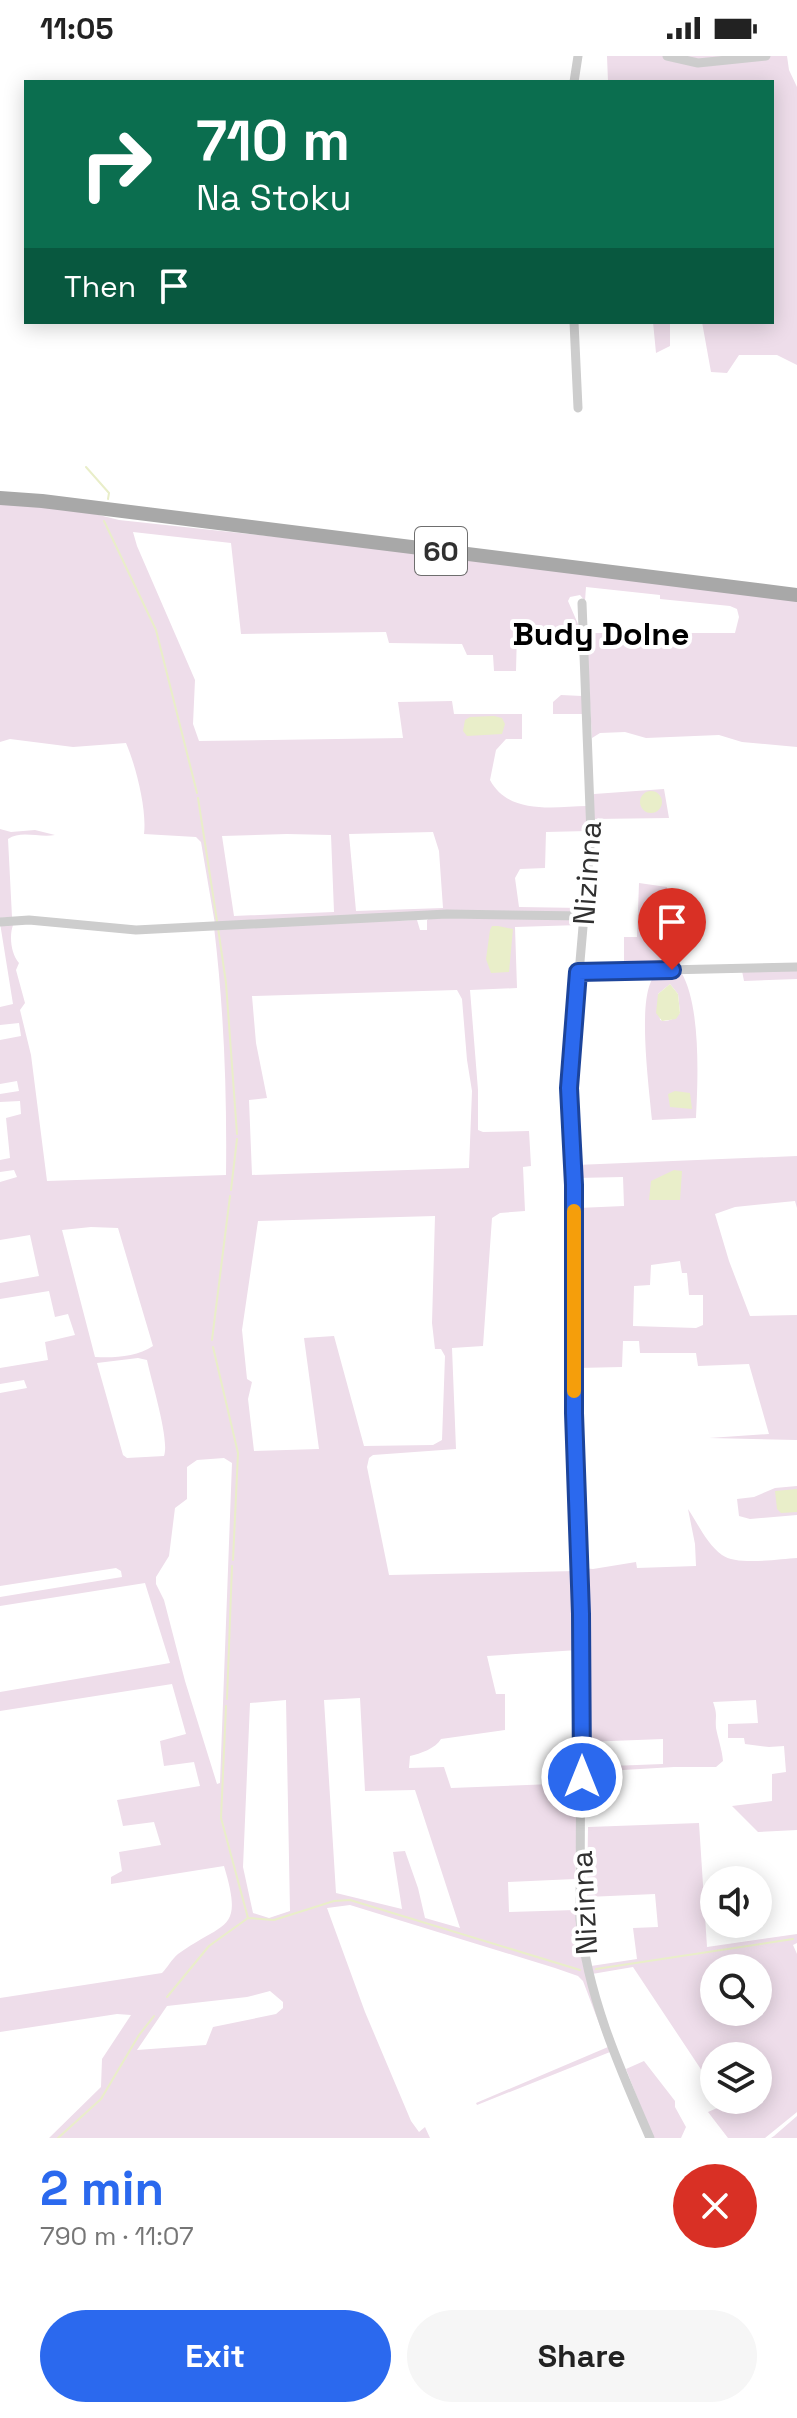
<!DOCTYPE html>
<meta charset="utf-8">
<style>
:root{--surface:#fff;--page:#f6f6f6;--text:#222;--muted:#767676;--accent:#2b69ee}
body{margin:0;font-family:"Space Grotesk",sans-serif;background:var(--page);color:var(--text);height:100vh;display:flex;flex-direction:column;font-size:30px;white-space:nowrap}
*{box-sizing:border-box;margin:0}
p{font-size:26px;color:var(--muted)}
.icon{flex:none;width:44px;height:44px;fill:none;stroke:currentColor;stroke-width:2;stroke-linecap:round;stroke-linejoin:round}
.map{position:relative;height:2082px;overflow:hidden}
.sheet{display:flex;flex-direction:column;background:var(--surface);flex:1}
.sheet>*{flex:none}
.top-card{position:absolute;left:24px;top:24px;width:750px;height:244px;border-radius:0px;box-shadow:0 4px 20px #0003;background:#0b6e4f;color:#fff;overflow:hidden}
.buttons{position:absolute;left:700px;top:1810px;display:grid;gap:16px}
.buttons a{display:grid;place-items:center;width:72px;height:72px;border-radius:50%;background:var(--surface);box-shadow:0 4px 20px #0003;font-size:40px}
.pin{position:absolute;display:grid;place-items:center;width:68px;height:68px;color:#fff;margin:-82px -34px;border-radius:50% 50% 50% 0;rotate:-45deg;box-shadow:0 0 8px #0007}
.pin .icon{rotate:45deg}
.me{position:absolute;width:88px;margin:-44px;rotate:0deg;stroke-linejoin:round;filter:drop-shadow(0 0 6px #0008)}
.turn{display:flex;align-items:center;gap:28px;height:168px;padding:0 40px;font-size:36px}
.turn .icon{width:104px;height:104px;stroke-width:2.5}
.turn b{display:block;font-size:56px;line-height:68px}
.then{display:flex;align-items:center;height:76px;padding:0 40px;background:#0003;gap:16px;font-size:30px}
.round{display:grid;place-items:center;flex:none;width:84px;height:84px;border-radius:42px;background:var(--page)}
.headline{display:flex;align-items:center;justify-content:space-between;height:136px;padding:0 40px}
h1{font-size:48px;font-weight:600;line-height:60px;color:var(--accent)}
.button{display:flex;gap:16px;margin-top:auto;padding:16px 40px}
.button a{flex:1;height:92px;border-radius:48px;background:var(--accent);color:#fff;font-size:32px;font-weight:600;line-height:92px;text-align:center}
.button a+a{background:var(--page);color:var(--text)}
.status{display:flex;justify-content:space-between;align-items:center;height:56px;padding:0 40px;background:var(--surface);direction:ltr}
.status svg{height:22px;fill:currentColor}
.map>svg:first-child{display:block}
</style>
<div class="status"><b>11:05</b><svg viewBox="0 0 49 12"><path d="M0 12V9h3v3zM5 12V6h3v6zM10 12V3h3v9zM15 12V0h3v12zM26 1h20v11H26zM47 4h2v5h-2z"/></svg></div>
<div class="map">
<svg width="797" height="2082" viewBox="0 0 797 2082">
<rect width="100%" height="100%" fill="#fff"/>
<path fill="#eeddea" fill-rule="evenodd" d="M607 0H787L789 14 797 31V309L777 299H739L727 317 711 316 702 266H772V26H608Z
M653 266H670V290L656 297Z
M0 446 87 456 119 464 306 484 797 545V691L742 686 719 679 646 682 625 676 600 677 592 682 586 577H735L739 561 737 553 730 550 660 543V539L586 531 585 545 580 539 570 541 568 545 578 568 579 576H517L516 615H494L493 599H467L462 588 389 587 386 576 241 578 231 487 133 476 137 490 195 624 193 668 199 685 403 682 398 646 452 645 454 658H522V683H506L496 694 490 724C509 759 553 751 587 750L588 775 546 776 545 812 520 813 515 822 519 851 582 852 575 857 215 868 201 786 196 781 144 778C147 754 136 710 126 687L73 691 10 683 0 686ZM433 776 439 795 443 852 356 855 349 778ZM287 778 331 779 334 856 234 860 222 780Z
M561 639 582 640V658H553V646Z
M664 733 669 762 594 763V738Z
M0 773 11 776 35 774 55 779C39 782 21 774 8 783L12 861 0 862Z
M639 827 667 831 681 912 624 913V881H637Z
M430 862 577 863 580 869 515 871 517 932 470 934 478 1034V1074L483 1076 529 1075 531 1110 523 1111 525 1155 500 1157 492 1162 483 1290 452 1292 456 1393 373 1399 369 1402 367 1411 389 1519 576 1515 578 1594 487 1600 496 1638H505V1674L441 1683C436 1692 420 1698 410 1700L409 1712 444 1711 451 1732 578 1727 575 1823 508 1826 509 1856 576 1854 583 1909 610 1990V1996L477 2049 476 2047 608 1991 583 1925 578 1920 555 1912 350 1849 327 1852 365 1956 411 2065 419 2076 425 2071 430 2082H49L101 2031 102 2003 131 1959 117 1958 0 1976V1942L162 1917C168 1911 171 1904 178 1898 225 1864 244 1877 224 1810L111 1828V1821L122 1815 119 1796 161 1789 154 1766 123 1770 117 1744 200 1730 194 1706 164 1710 160 1685 186 1678 172 1628 0 1655V1636L170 1607 145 1527 0 1550V1541L122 1521 121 1515 116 1512 0 1530V1337L27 1332 24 1324 0 1328V1312L48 1304 45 1286 75 1279 68 1258 55 1261 49 1235 0 1243V1227L39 1220 30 1179 0 1184V1126L17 1121 14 1114 0 1116V1104L10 1102 6 1062 21 1058 20 1045 0 1046V1038L19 1035 17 1025 0 1028V984L21 980 19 967 0 969V951L13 948 0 867 13 869C9 880 11 898 19 907L16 914 25 947 20 954 31 999 47 1125 226 1119C227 1036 224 954 214 871L417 864 420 874H427V864ZM457 934 462 943 467 1004 472 1035 469 1112 252 1119 249 1044 267 1042 256 987 252 940ZM435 1160 432 1267 435 1293H441L445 1300 442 1384 433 1389 364 1390 334 1280 304 1282 319 1393 254 1395 248 1343 252 1326 247 1323 242 1274 258 1165ZM91 1171 118 1172 153 1290C137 1301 114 1302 95 1301L62 1174ZM138 1302 147 1304C151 1324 170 1384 164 1400L127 1402 123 1399 97 1307ZM224 1402 232 1407 220 1727 217 1728 185 1625 164 1544 156 1528V1521L169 1500 175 1452 187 1443V1411L197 1404ZM360 1642 365 1735 415 1734 460 1872 425 1862 418 1832 405 1795 393 1796 402 1853 336 1837 324 1644ZM286 1644 290 1855 269 1862 253 1857 243 1811 250 1647ZM270 1935 283 1946V1952L276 1958 213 1971 206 1989 137 1994 167 1950 247 1941Z
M797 913V923L744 925 742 915Z
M681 916C701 949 698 1023 696 1062L652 1064C649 1032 639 956 650 928 651 924 654 921 655 917ZM670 928 678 938 680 957C674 962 669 967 660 964L658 938Z
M797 1100V1152L795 1145 735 1151 715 1158 729 1205 750 1260 797 1259V1384L709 1382 769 1378 749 1308 698 1310 696 1297H640L639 1285H623L622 1311 577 1312 578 1152 624 1150 623 1121 576 1122V1109ZM680 1205 682 1217H687L689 1239H703V1269L696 1272 633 1270 634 1230 650 1229 651 1209Z
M797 1430V1459L750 1463 739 1460 737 1443 754 1441 775 1432Z
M688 1453C698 1468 707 1488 722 1499 737 1510 778 1503 797 1502V1774L758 1776 732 1750 772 1745V1718L786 1716 784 1690 769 1691 745 1688 744 1682H728V1668L758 1667 756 1644 713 1646C718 1660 715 1660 716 1672 718 1683 722 1693 723 1705L716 1711H674L589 1716 586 1713 585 1711 663 1708V1683L585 1686 582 1512 593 1513 636 1506 637 1512 696 1510 695 1488Z
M699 1767 707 1891 797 1878V1887L793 1889 797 1898V2056L765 2082H728L708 2056 724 2049 721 2044H758V2000H714V2033L633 1911 592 1918 591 1910 637 1903 633 1872 658 1871 655 1838 587 1841 588 1771ZM714 1912H758V1956H714Z
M644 2005 675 2045V2051L686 2071 681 2082H653L626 2013Z
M797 2060V2082H771L774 2080Z"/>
<path fill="#e9eec9" d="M470 661 494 660 502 662 505 668 502 678 467 680 463 675 465 664Z
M640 746a11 11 0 1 1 22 0a11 11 0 1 1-22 0Z
M655 837 665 839C669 852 675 871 671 884L665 887 660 885C654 872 649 851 655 837Z
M498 870 513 873 509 916 491 917 486 903 490 874 492 870Z
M670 928 678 938 680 957 676 963 662 965 656 957 658 938Z
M675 1035 690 1037 692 1053 670 1051 668 1038Z
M674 1114 682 1115 680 1144H649L651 1125Z
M797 1433V1456L781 1457 777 1453 775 1435Z"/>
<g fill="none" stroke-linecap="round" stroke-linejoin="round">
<path stroke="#e9eec9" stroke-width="2" d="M86 411 109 437 108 443
M104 465 156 574 197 737
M198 742 217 865
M218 872 226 927 237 1078
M231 1134 237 1083
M212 1284 230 1140
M213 1291 238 1397 233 1504
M227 1643 232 1510
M248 1862 274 1864 334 1845 350 1844 580 1914
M596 1913 793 1883
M167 1941 209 1890 248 1862 221 1762 226 1650
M58 2082 101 2043 139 1979 154 1960"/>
<path stroke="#cdcdcd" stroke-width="9" d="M667 0 698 7 766 0
M574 26 578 0
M574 266 578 352
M582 547 591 779 569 1032 574 1129V1357L581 1607 580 1863C587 1939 620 2013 650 2082
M0 866 29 864 136 874 447 858 585 860
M578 916 797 911"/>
<path stroke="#a8a8a8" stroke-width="14" d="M0 442 42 445 797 539"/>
</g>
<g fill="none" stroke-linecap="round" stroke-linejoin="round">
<g stroke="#1c449b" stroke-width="20">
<path id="route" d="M582 1721 581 1558 574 1357V1129L569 1032 578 916 672 914"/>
</g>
<use href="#route" stroke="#2b69ee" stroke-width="14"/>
<path stroke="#f59e0b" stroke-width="14" d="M574 1335V1155"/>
</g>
<g text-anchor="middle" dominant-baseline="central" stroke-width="8" stroke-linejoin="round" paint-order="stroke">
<rect fill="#fff" stroke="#6e6e6e" stroke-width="2" x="415" y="471" width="52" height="48" rx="6"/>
<g font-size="28" font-weight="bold" fill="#303030">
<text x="441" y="495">60</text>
</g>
<g font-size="30" fill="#303030" stroke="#fff">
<text transform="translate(587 817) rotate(-86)">Nizinna</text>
<text transform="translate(584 1847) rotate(-93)">Nizinna</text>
</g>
<g font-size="32" font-weight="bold" fill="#000" stroke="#fff">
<text x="601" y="578">Budy Dolne</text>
</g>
</g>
</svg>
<div class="buttons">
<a><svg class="icon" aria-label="sound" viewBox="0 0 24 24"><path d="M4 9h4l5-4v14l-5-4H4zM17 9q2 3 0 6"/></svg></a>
<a><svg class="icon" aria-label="search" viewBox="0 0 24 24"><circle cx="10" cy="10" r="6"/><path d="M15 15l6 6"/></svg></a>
<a><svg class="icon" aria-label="layers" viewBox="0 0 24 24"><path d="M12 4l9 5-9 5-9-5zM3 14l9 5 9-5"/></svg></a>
</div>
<div class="pin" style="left:672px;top:914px;background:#d93025"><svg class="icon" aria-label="arrive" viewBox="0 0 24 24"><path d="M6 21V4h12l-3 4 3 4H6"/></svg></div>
<svg class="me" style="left:582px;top:1721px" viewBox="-20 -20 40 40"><circle r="17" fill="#2b69ee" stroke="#fff" stroke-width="3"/><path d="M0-11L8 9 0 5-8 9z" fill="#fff"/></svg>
<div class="top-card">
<div class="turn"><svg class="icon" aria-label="right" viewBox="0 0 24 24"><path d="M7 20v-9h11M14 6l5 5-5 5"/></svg><div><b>710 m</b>Na Stoku</div></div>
<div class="then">Then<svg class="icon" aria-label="arrive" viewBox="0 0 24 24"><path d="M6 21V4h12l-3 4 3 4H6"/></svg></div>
</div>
</div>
<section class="sheet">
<div class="headline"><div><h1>2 min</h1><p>790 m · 11:07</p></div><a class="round" style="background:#d93025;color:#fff"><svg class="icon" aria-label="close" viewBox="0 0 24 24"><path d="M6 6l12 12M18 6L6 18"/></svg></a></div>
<div class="button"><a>Exit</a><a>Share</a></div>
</section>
